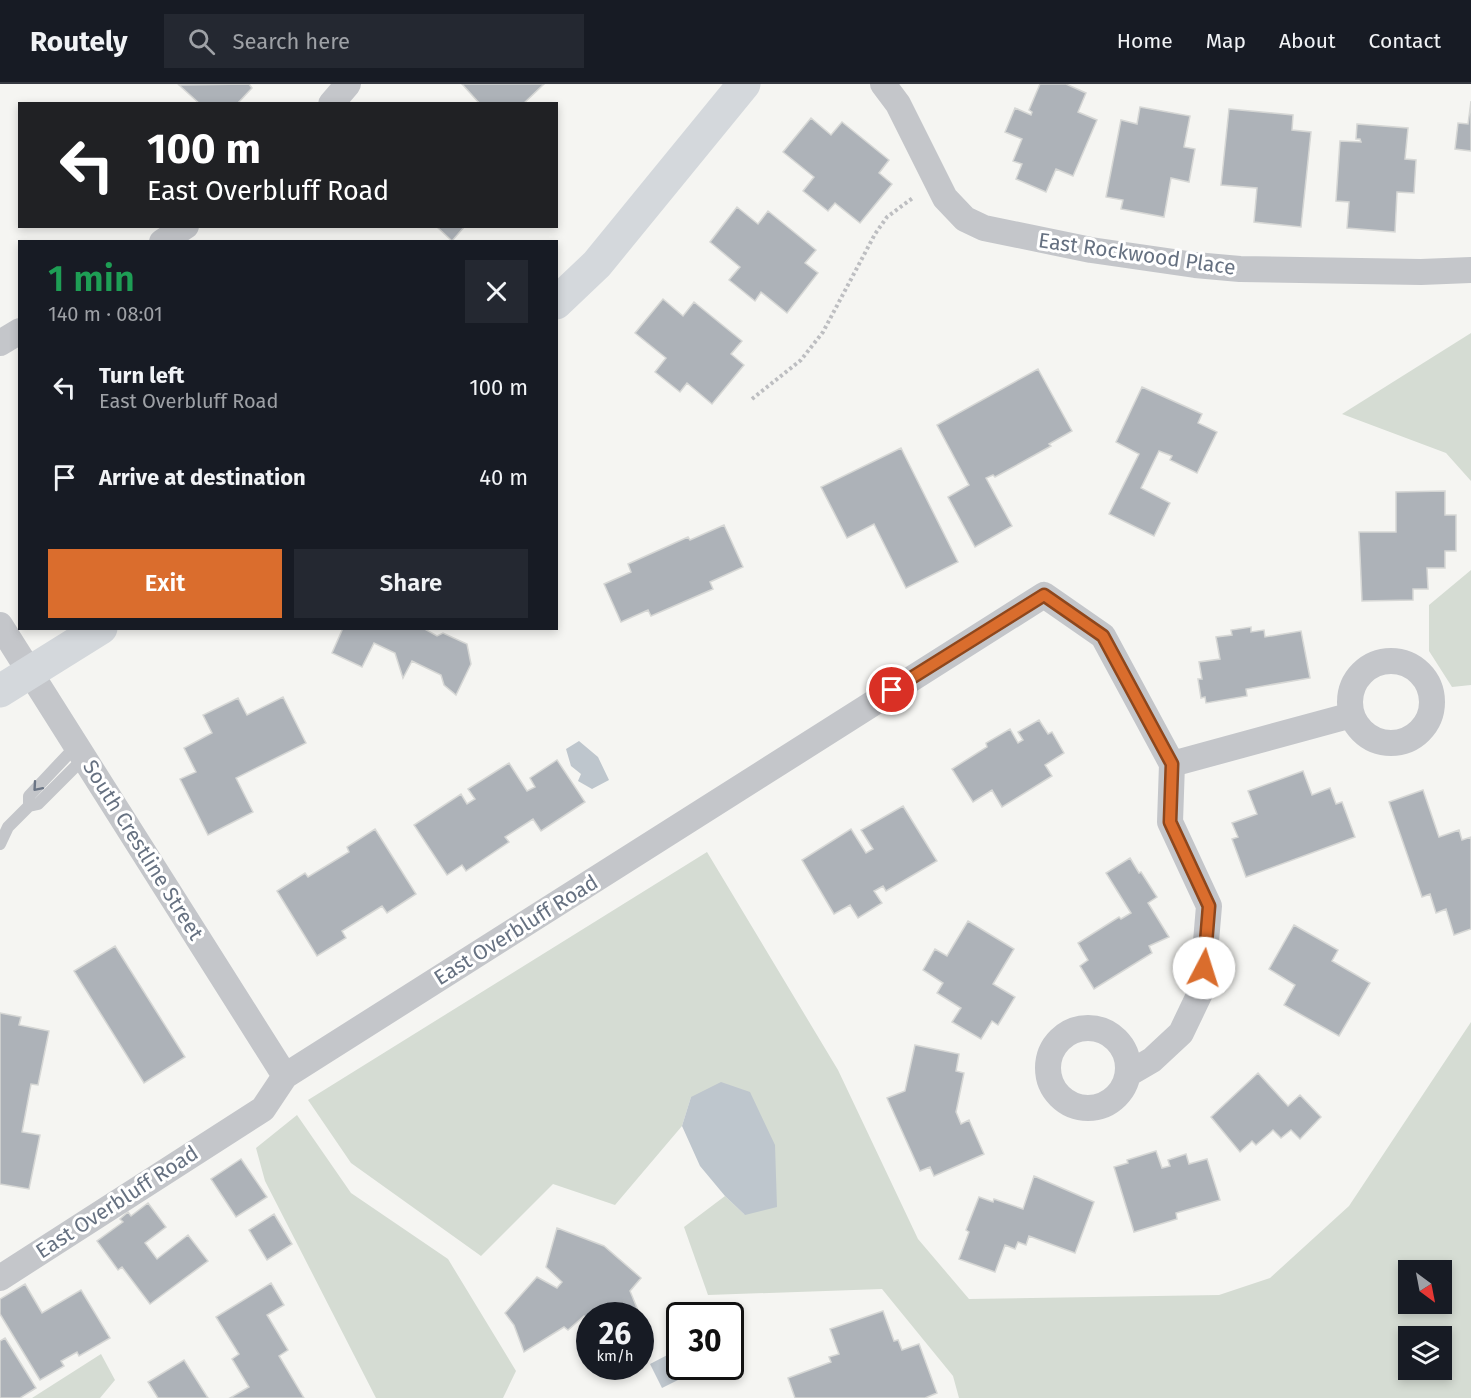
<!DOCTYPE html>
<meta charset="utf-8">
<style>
:root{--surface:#171b24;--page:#242831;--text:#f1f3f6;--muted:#9ea1a6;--line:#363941;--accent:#da6d2d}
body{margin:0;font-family:"Fira Sans",sans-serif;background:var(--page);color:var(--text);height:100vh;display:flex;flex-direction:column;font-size:22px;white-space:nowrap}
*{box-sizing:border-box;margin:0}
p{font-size:20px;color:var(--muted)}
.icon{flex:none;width:33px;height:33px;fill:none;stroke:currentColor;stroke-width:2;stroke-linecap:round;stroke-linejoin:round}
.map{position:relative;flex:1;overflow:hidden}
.drawer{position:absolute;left:18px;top:156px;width:540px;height:390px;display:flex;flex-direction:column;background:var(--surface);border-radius:0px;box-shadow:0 3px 9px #0003}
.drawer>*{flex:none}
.top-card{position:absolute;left:18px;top:18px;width:540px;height:126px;border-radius:0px;box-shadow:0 3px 9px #0003;background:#202124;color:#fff;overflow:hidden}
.needle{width:39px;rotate:148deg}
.buttons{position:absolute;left:1398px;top:1176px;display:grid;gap:12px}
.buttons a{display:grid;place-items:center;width:54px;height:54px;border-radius:0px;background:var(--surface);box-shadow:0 3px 9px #0003;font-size:30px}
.speed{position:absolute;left:576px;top:1218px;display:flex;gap:12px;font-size:30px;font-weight:700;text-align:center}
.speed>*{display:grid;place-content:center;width:78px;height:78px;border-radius:50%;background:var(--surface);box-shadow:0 3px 9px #0003;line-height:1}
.speed small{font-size:15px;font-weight:400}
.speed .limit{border:3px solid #111;border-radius:9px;background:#fff;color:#111}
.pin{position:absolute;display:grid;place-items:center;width:51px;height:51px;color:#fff;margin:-26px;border:3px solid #fff;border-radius:50%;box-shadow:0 2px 6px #0007}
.me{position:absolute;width:66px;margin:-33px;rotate:5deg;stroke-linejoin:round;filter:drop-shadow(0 0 4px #0008)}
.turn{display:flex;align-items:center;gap:21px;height:126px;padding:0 30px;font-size:27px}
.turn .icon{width:78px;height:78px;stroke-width:2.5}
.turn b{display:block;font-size:42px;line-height:51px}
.round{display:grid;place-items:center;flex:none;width:63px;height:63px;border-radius:0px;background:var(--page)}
.summary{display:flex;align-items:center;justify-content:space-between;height:102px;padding:0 30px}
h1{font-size:36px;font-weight:600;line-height:45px;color:#1e9e55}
.primary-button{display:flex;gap:12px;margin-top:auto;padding:12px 30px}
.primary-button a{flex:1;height:69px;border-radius:0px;background:var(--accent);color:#fff;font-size:24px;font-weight:600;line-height:69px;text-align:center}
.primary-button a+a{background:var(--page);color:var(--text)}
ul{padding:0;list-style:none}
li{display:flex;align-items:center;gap:18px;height:90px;padding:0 30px}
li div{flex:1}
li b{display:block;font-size:22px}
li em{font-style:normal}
header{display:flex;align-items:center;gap:36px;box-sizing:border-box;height:84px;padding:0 30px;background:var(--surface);border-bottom:2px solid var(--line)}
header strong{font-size:28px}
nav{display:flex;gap:33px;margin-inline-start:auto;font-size:21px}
.search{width:420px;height:54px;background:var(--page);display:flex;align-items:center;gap:15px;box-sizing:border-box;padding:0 21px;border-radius:0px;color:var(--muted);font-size:22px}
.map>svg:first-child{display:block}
</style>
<header>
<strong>Routely</strong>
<div class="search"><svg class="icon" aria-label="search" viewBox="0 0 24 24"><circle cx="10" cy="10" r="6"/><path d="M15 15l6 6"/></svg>Search here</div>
<nav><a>Home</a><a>Map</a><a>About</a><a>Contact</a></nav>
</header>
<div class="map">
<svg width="1471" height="1314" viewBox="0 0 1471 1314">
<rect width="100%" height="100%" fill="#f5f5f2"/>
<path fill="#d5dcd3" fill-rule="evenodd" d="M1471 249V397L1446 369 1342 330Z
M1471 486V601L1452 603 1429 567V521Z
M707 768 838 986 918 1155 969 1215 1219 1211 1270 1194 1349 1122 1471 938V1314H959L953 1292 882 1205 708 1211 684 1143 725 1112 745 1131 691 1013 682 1042 615 1121 553 1100 481 1172 351 1079 308 1016ZM1408 1186H1442V1220H1408ZM1408 1252H1442V1286H1408Z
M297 1031 351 1109 448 1175 516 1287 503 1314H376L265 1097 256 1064Z
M101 1270 115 1296 100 1314H32Z"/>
<path fill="#bec6cd" d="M579 657 598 673 609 696 592 705 578 697 581 690 571 682 566 665Z
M721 998 750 1008 775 1061 777 1123 745 1131 725 1112 700 1082 682 1042 691 1013Z
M679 1265 680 1282 704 1283 662 1304 650 1280Z"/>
<path fill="#adb2b8" stroke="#d6d7d5" stroke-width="1.5" d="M249 0 252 4 237 20H200L179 1Z
M462 0H544L523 20H480Z
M1040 0H1066L1086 9 1078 28 1097 36 1073 92 1056 85 1046 108 1016 95 1022 80 1013 77 1022 55 1005 48 1015 24 1031 31 1032 28 1029 26Z
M1471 17V67L1455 65 1458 39 1468 40Z
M1140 23 1190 32 1184 63 1195 65 1189 98 1171 94 1164 133 1121 125 1123 116 1106 113 1121 36 1137 40Z
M1229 25 1293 31 1292 46 1311 48 1301 143 1254 138 1257 104 1221 101Z
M811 34 831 51 842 38 889 76 879 89 892 100 860 139 835 119 828 127 803 107 814 93 783 68Z
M1357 40 1408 44 1405 75 1416 76 1414 109 1397 108 1395 148 1347 144 1349 118 1336 117 1340 57 1361 58 1360 55H1356Z
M737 123 758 140 768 127 816 166 805 179 818 189 787 229 761 208 755 217 729 196 740 183 710 158Z
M433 142H465L452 157 437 143Z
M663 215 683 232 694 218 742 257 731 270 744 281 712 320 687 299 680 308 655 288 666 274 635 249Z
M1038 285 1072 347 1049 360 1051 362 995 393 993 391 986 394 1012 442 975 463 948 413 969 401 937 341Z
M1142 303 1202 330 1198 339 1217 348 1197 389 1170 376 1172 372 1159 367 1141 404 1170 419 1154 452 1109 430 1139 370 1116 358Z
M901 364 958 478 906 504 874 440 847 454 821 403Z
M1445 407V431H1456V467H1445V484H1427L1428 505H1413V516L1362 517 1359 448H1396V408Z
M724 441 743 483 710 498 713 505 651 532 648 526 621 538 604 500 631 488 628 480 688 453 690 456Z
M1251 543V548L1264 546 1265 553 1301 547 1310 594 1246 605 1247 612 1206 619 1205 613 1201 614 1198 595H1202L1199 578 1220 575 1216 553 1232 551 1231 546Z
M343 544H423L437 552 443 549 467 560 471 580 456 611 444 601 441 591 412 577 403 594 395 569 374 559 362 583 332 569Z
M283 613 306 659 236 694 253 728 208 751 180 695 196 688 184 664 212 649 203 631 238 614 247 631Z
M1039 636 1048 650 1052 648 1064 669 1045 681 1052 692 1002 723 992 706 973 718 952 685 987 663 986 659 1010 645 1018 659 1023 656 1018 648Z
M557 676 585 718 541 747 533 735 505 753 509 758 466 787 462 781 447 791 414 741 461 710 467 720 475 715 468 705 509 679 527 707 535 703 530 694Z
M1303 687 1312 711 1330 704 1336 720 1342 718 1355 753 1246 793 1232 755 1238 753 1232 739 1257 730 1248 707Z
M1423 706 1439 753 1459 746 1462 756 1471 753V845L1454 851 1446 825 1436 829 1430 810 1422 813 1389 718Z
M903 722 937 777 886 807 883 802 874 807 882 819 858 834 850 821 834 830 802 776 851 745 866 769 873 765 861 746Z
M375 745 416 810 387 829 382 822 342 847 346 854 317 872 277 807 305 789 308 793 349 768 347 763Z
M1130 774 1139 789 1141 788 1157 813 1148 819 1169 853 1149 862 1152 869 1094 905 1080 882 1088 876 1078 859 1119 833 1121 835 1131 829 1106 789Z
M968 837 1014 865 993 900 1015 913 998 941 992 937 981 955 952 938 961 924 937 909 943 899 923 886 935 865 947 872Z
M1294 841 1338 866 1332 877 1370 899 1339 952 1284 921 1295 901 1269 885Z
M115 862 185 973 144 999 74 887Z
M0 929 21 933 19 941 49 947 38 1001 31 1000 22 1048 40 1051 29 1105 0 1100Z
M915 961 959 970 956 987 964 989 956 1028 961 1040 969 1036 984 1070 934 1092 930 1083 920 1087 887 1014 905 1007Z
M1258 989 1288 1022 1300 1011 1321 1033 1300 1055 1291 1046 1281 1054 1273 1046 1256 1061 1252 1057 1240 1068 1211 1033Z
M1156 1067 1162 1084 1170 1082 1168 1076 1186 1070 1189 1080 1207 1075 1220 1116 1176 1129 1177 1135 1134 1148 1114 1083 1128 1079 1127 1076Z
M241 1075 267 1113 236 1133 211 1095Z
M1034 1092 1094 1118 1075 1169 1029 1152 1026 1161 1018 1158 1015 1165 1005 1161 995 1188 959 1175 969 1148 966 1146 979 1113 993 1118 994 1115 1023 1125Z
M148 1119 166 1143 145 1159 157 1175 188 1151 208 1177 150 1220 122 1183 118 1186 97 1157 123 1138 120 1135 128 1128 131 1132Z
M274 1130 292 1160 267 1176 249 1146Z
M557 1144 604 1162 641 1194 630 1207 644 1241 640 1244V1232H590V1238L584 1232 568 1246 564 1243 524 1268 514 1241 505 1229 537 1193 557 1204 562 1198 546 1183Z
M271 1199 284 1221 267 1231 288 1266 279 1272 304 1314H230L249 1303 232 1275 239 1270 216 1233Z
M25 1200 42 1229 81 1206 110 1254 79 1272 77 1268 61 1277 64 1282 40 1296 0 1230V1215Z
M883 1227 894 1257 898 1256 902 1266 919 1260 937 1309 925 1314H795L788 1294 831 1278 829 1273 839 1270 830 1245Z
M5 1254 36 1304 20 1314H0V1257Z
M184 1276 208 1314H158L148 1298Z"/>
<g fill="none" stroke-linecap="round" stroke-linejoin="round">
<path stroke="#bdbec1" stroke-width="4" stroke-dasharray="3 3" stroke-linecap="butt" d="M752 315 801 276 823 248 875 150 887 133 914 113"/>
<path stroke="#c4c6ca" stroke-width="12" d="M77 661 29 712V722L38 720 85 673
M0 760 8 743 29 722"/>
<path stroke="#c4c6ca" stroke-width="26" d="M883 0 898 20 945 114 965 135 984 144 1091 166 1195 181 1240 185 1421 188 1471 186
M331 20 348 0
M162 158 186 142
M0 259 20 247
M0 541 285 992
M1350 618a41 41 0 1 1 82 0a41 41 0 1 1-82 0Z
M1172 680 1352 631
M1048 984a40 40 0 1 1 80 0a40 40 0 1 1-80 0Z
M0 1194 263 1025 285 992C538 832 790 670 1044 511L1103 552 1172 680 1170 738 1209 822 1202 905 1181 949 1152 976 1128 990"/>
<path stroke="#d4d8dc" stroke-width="33" d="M556 219 597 180 744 0
M0 607 101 544"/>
</g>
<defs><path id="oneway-chevron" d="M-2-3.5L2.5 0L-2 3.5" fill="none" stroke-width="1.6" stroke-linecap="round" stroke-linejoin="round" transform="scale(1.5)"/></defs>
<use stroke="#6b7585" href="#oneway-chevron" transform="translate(37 703) rotate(131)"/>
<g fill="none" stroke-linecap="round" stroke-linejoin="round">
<g stroke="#8e471d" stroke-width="15">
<path id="route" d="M892 606 1044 511 1103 552 1172 680 1170 738 1209 822 1204 884"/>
</g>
<use href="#route" stroke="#da6d2d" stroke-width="10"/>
</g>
<g text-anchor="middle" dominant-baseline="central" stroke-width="6" stroke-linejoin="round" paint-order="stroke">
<g font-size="21" fill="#667181" stroke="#fff">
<text transform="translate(1137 170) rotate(8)">East Rockwood Place</text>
<text transform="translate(143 766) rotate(58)">South Crestline Street</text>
<text transform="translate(516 846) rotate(-32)">East Overbluff Road</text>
<text transform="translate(117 1118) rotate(-33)">East Overbluff Road</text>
</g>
</g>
</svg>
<div class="buttons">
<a><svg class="needle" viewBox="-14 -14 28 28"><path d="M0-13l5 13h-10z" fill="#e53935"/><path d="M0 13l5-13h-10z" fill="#9ea1a6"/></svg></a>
<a><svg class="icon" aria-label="layers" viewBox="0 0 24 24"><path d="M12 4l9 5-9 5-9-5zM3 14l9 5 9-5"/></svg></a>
</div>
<div class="speed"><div>26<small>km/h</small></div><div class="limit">30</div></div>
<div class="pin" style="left:892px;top:606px;background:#d93025"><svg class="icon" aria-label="arrive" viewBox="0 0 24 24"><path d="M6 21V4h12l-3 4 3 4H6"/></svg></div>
<svg class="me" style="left:1204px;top:884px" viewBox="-20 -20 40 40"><circle r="19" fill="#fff"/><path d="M0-13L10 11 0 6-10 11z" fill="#da6d2d"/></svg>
<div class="top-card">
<div class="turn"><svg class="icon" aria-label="left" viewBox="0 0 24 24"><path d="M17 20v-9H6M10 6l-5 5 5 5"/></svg><div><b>100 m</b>East Overbluff Road</div></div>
</div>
<section class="drawer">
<div class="summary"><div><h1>1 min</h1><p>140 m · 08:01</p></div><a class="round"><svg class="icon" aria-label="close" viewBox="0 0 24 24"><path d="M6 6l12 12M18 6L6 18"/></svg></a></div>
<ul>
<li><svg class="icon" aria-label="left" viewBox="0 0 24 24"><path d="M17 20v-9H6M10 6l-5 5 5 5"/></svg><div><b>Turn left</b><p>East Overbluff Road</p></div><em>100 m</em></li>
<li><svg class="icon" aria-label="arrive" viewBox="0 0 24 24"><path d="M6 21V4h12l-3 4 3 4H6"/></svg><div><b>Arrive at destination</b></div><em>40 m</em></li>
</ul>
<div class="primary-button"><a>Exit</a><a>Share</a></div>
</section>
</div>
